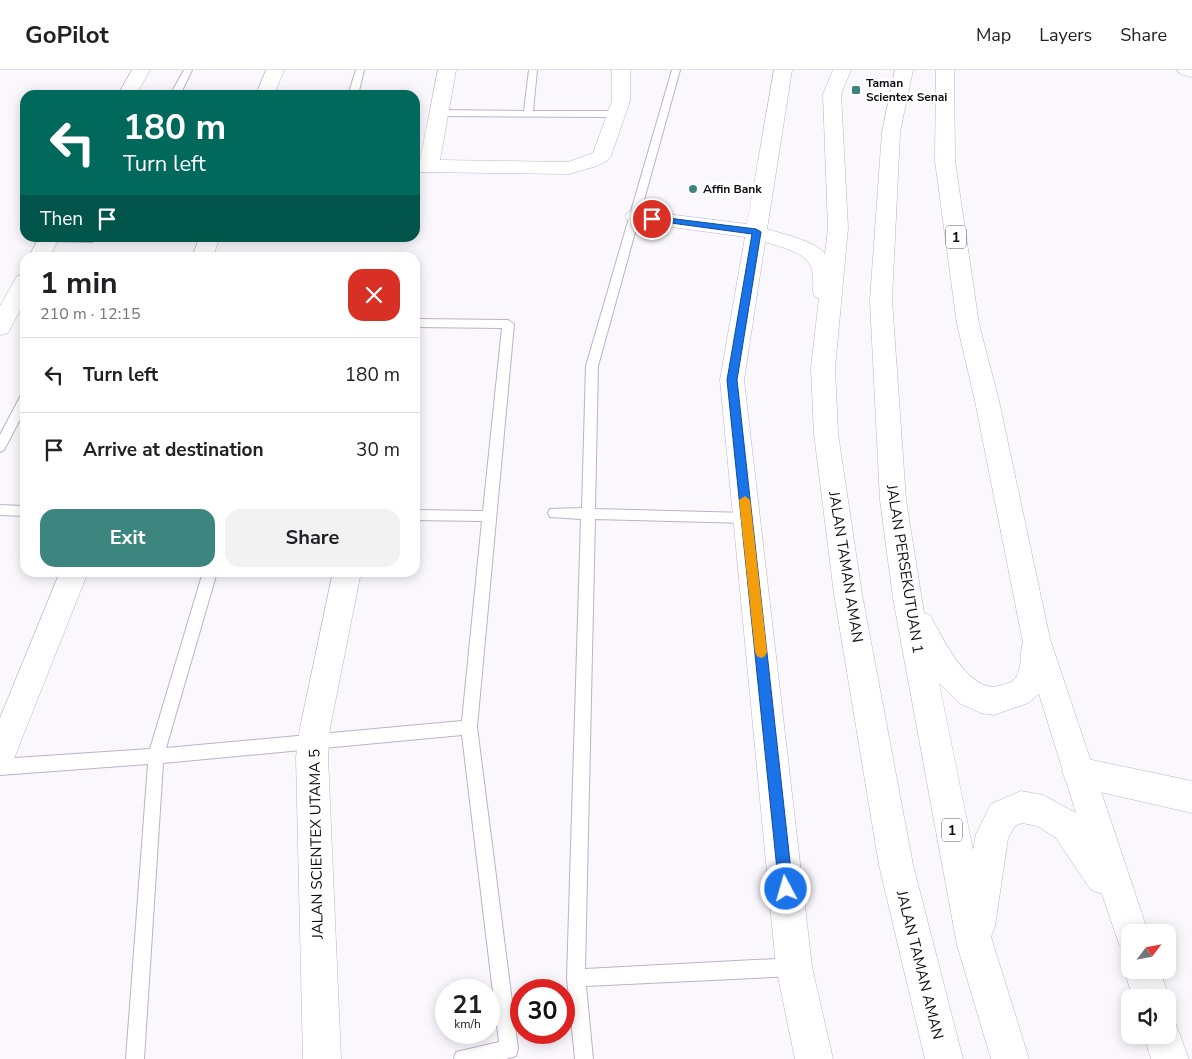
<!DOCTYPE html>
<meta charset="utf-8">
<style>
:root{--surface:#fff;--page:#f2f2f2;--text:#202124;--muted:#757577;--line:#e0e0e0;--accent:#3d857f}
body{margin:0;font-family:"Nunito Sans",sans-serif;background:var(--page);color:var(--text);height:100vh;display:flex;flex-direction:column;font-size:19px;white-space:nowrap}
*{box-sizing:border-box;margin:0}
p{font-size:16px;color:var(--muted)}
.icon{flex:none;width:28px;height:28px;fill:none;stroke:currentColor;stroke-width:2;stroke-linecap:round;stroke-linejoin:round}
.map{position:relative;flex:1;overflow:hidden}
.drawer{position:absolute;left:20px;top:182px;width:400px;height:325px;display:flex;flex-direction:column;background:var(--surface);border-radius:15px;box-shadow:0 2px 12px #0003}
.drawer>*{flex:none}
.hud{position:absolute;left:20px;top:20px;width:400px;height:152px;border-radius:15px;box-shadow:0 2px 12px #0003;background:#00695c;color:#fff;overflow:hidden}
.needle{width:32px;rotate:58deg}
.fabs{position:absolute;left:1121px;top:854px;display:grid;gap:10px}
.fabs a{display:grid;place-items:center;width:55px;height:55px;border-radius:10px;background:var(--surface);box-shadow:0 2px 12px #0003;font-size:25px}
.speed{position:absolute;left:435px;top:909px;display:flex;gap:10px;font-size:25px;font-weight:700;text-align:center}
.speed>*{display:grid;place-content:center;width:65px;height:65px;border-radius:50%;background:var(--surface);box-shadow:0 2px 12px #0003;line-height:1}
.speed small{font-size:12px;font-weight:400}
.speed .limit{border:8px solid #d22;background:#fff;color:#111}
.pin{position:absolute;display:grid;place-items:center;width:42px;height:42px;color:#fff;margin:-21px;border:2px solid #fff;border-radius:50%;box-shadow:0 1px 5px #0007}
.me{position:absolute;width:55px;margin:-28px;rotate:354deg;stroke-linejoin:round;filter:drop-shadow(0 0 4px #0008)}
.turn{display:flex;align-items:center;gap:18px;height:105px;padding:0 20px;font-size:22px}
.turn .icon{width:65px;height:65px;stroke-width:2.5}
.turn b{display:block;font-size:35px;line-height:42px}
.then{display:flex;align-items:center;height:48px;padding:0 20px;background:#0003;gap:10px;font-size:19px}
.round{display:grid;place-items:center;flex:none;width:52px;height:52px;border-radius:15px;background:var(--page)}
.head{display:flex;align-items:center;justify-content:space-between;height:85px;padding:0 20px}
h1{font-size:30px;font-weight:700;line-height:38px}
.action{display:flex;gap:10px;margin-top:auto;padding:10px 20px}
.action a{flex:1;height:58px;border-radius:15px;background:var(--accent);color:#fff;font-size:20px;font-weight:700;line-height:58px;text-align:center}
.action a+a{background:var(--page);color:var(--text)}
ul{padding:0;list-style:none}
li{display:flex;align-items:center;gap:15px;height:75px;padding:0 20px;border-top:1px solid var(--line)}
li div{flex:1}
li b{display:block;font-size:19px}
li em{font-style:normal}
header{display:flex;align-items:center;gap:30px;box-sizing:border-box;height:70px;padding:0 25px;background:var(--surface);border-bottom:1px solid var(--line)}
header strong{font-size:24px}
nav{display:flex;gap:28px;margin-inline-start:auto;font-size:18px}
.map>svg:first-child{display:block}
</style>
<header>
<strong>GoPilot</strong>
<nav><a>Map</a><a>Layers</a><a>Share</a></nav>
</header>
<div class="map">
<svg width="1192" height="989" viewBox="0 0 1192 989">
<rect width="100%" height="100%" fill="#fbf8fd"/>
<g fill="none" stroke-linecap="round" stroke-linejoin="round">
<g stroke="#bfb0c8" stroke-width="2">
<path id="service" d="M184 0H192L180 25H170Z
M356 0H364L358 25H348Z
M529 0H537L533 41H616L621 44 616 47 439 46 434 43 439 40 524 41Z
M672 0H680L598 296 595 439 747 443 752 444 754 448 752 452 747 453 595 449 585 899 794 888 800 891 803 897 800 903 794 906 586 916 593 989H575L567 908 581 449 550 447 548 443 550 439 582 438 586 296Z
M44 168H96L97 169 92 172 49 171Z
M415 249 508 250 514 254 477 657 518 979 516 986 506 989H454L456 982 499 972 462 665 163 693 144 989H126L148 694 0 705V689L150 679 203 502H217L166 678 462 651 482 451 415 450V440L483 441 502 258 415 257Z
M25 324V340L4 380 0 382V365L21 325Z
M0 435 25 436V446L0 445Z"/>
</g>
<g stroke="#bfb0c8" stroke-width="1">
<path id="minor" d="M132 0H150L136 25H118Z
M266 0H284L274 25H256Z
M438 0H456L440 90 568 92 593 83 612 31V0H630V31L611 86 608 90 597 96 569 104 415 102V90H420Z
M774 0H792L767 159C782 164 816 171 825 184L828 158 823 24 833 0H851L841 24 848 158 835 298 838 364 862 524 913 795 963 989H925L879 795 834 524 814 364 811 298 819 228 815 227C810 218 814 209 812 200 808 182 780 177 765 172L744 310 812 897 833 989H795L776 897 720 310 745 167 635 152 628 150 625 146 628 142 635 140 747 154Z
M1177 0H1192V7L1180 4Z
M39 168H59L49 188H28Z
M199 168H219L213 188H192Z
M25 204V231L8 263 0 265V236L17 206Z
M60 502H88L11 696 0 701V648Z
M333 502H361L330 658 328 687 341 989H303L296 687 300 658Z
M1078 687 1192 711V743L1078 717 1067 713 1062 702 1067 691Z"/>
</g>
<g stroke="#bfb0c8" stroke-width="1">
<path id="trunk" d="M895 0H913L900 62 892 230 906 430 924 543 930 545C942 567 969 624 999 616 1006 614 1012 613 1016 607 1023 597 1019 583 1023 573L975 331 957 254 935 91 936 0H954L955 91 979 254 999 331 1050 569 1148 862H1130V879L1119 874 1102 824 1091 820 1055 767 1037 756 1022 753 1015 756 1008 768 995 856 991 867 1029 989H991L957 875 893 528 880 430 870 230 882 62ZM939 613 959 633 981 643 994 645 1028 633 1039 624 1076 743 1043 725 1021 721 991 734 976 764 973 780Z
M1129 887 1130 900H1160L1169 928 1168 932V928H1133L1124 900Z
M1168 949 1175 952 1189 989H1151L1144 965H1168Z"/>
</g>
<use href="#service" fill="#fff" fill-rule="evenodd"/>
<use href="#minor" fill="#fff" fill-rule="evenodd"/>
<use href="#trunk" fill="#fff" fill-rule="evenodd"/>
</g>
<path fill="#1a73e8" stroke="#114b97" d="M652 146 756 159 761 162 737 310 793 819 791 824 786 826 781 824 779 819 727 310 752 164 649 150V147Z"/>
<path fill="#f59e0b" d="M745 426 750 430 767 582 765 586 761 588 757 586 755 582 739 430Z"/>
<g fill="#3d857f" stroke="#fff" stroke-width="2">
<rect x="851" y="15" width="10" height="10" rx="2.5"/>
<circle cx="693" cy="119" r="5"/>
</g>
<g text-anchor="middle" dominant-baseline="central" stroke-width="5" stroke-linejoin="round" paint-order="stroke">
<g font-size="12" font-weight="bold" fill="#120c15" stroke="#fff" text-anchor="start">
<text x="866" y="13">Taman<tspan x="866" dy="14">Scientex Senai</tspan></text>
<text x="703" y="119">Affin Bank</text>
</g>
<g fill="#fff" stroke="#59555b" stroke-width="1">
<rect x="946" y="155.5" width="20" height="23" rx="4"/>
<rect x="942" y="748.5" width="20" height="23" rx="4"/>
</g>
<g font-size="14" font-weight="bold" fill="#120c15">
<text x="956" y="167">1</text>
<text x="952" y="760">1</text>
</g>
<g font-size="15" fill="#120c15" stroke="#fff">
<text transform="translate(846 497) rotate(81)">JALAN TAMAN AMAN</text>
<text transform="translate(905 499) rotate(81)">JALAN PERSEKUTUAN 1</text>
<text transform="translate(316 774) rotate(-91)">JALAN SCIENTEX UTAMA 5</text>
<text transform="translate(920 895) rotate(76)">JALAN TAMAN AMAN</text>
</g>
</g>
</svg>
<div class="fabs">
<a><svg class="needle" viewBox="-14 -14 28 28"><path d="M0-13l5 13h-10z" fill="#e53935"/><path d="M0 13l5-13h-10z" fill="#757577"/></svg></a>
<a><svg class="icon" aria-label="sound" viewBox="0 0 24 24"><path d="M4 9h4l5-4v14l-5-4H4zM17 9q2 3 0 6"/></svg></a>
</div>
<div class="speed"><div>21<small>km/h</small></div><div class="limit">30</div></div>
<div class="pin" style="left:652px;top:149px;background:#d93025"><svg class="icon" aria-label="arrive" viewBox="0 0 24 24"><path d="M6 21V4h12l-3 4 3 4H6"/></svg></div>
<svg class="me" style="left:786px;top:819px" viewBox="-20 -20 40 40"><circle r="17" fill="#1a73e8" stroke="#fff" stroke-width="3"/><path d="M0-11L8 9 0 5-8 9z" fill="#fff"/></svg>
<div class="hud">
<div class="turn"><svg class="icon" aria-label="left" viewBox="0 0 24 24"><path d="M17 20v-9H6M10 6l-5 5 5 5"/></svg><div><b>180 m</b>Turn left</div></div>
<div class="then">Then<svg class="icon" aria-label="arrive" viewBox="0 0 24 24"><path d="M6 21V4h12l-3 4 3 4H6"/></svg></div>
</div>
<section class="drawer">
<div class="head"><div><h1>1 min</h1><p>210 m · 12:15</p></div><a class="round" style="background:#d93025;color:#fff"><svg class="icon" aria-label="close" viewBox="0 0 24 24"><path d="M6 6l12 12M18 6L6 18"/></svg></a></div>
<ul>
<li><svg class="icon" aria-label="left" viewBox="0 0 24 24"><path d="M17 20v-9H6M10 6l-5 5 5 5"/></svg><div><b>Turn left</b></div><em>180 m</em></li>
<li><svg class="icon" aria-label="arrive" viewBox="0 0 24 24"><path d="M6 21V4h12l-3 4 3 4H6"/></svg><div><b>Arrive at destination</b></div><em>30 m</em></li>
</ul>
<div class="action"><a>Exit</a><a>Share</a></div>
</section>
</div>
